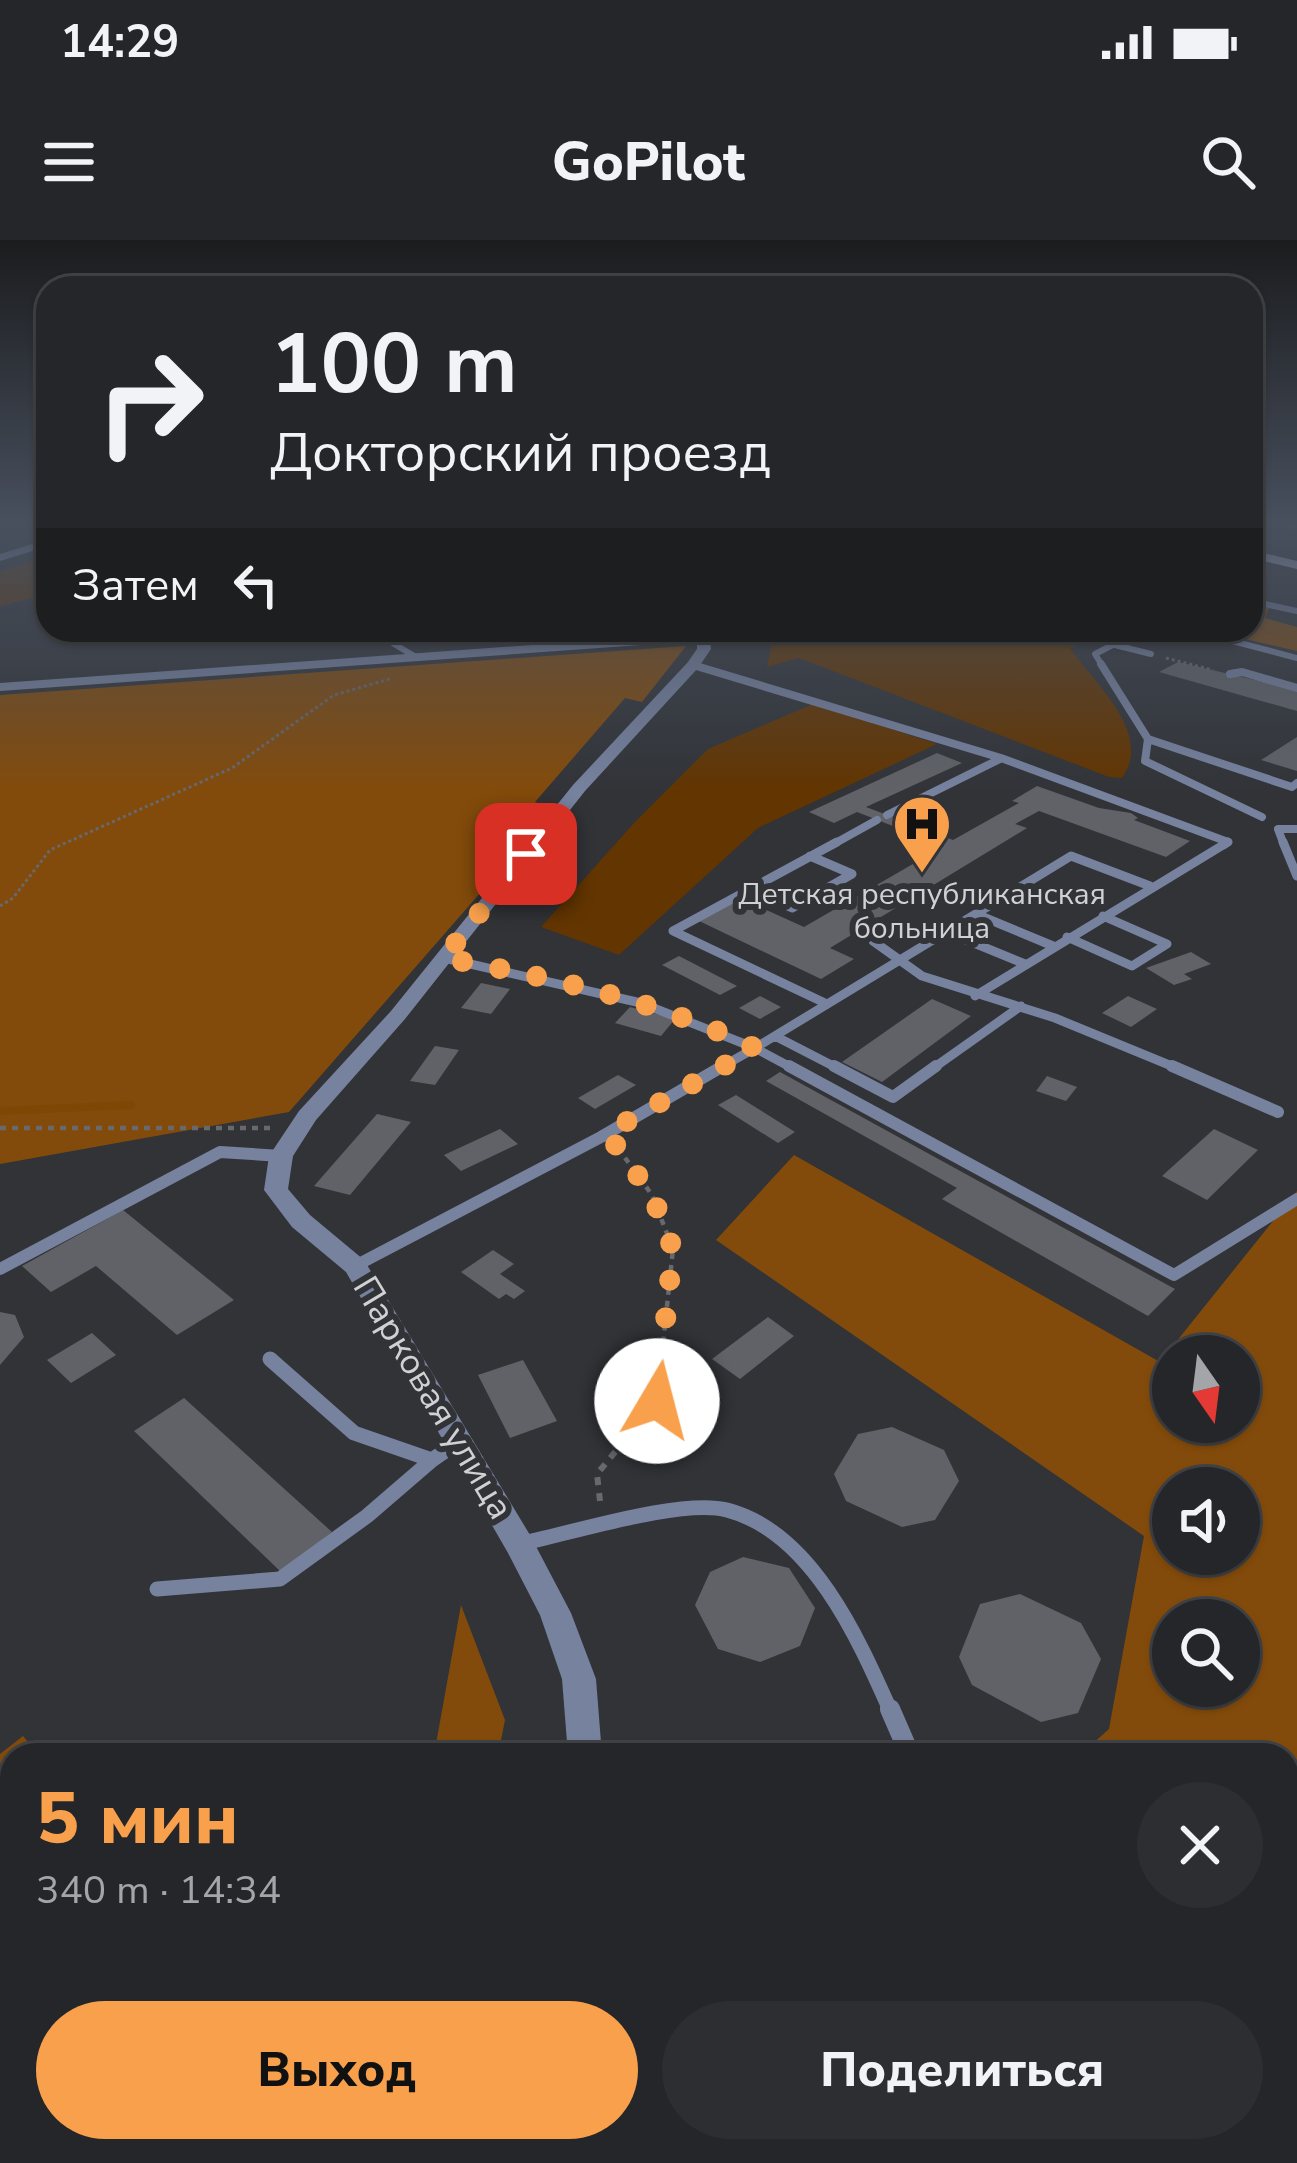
<!DOCTYPE html>
<html lang="ru">
<meta charset="utf-8">
<style>
:root{--surface:#252629;--page:#2d2e31;--text:#f1f3f6;--muted:#a3a5a8;--line:#424346;--accent:#f8a04b}
body{margin:0;font-family:"Nunito Sans",sans-serif;background:var(--page);color:var(--text);height:100vh;display:flex;flex-direction:column;font-size:45px;white-space:nowrap}
*{box-sizing:border-box;margin:0}
p{font-size:39px;color:var(--muted)}
.icon{flex:none;width:66px;height:66px;fill:none;stroke:currentColor;stroke-width:2;stroke-linecap:round;stroke-linejoin:round}
.map{position:relative;flex:1;overflow:hidden}
.details{position:absolute;left:0px;top:1503px;width:1299px;height:420px;display:flex;flex-direction:column;background:var(--surface);border-radius:36px 36px 0 0;box-shadow:0 3px 9px #0004,0 0 0 3px var(--line)}
.details>*{flex:none}
.top-card{position:absolute;left:36px;top:36px;width:1227px;height:366px;border-radius:36px;box-shadow:0 3px 9px #0004,0 0 0 3px var(--line);background:#252629;color:var(--text);overflow:hidden}
.needle{width:78px;rotate:166deg}
.tools{position:absolute;left:1152px;top:1095px;display:grid;gap:24px}
.tools a{display:grid;place-items:center;width:108px;height:108px;border-radius:50%;background:var(--surface);box-shadow:0 3px 9px #0004,0 0 0 3px var(--line);font-size:60px}
.pin{position:absolute;display:grid;place-items:center;width:102px;height:102px;color:#fff;margin:-51px;border-radius:24px;box-shadow:0 6px 18px #0006}
.me{position:absolute;width:132px;margin:-66px;rotate:8deg;stroke-linejoin:round;filter:drop-shadow(0 0 9px #0008)}
.turn{display:flex;align-items:center;gap:42px;height:252px;padding:0 36px;font-size:54px}
.turn .icon{width:156px;height:156px;stroke-width:2.5}
.turn b{display:block;font-size:84px;line-height:102px}
.then{display:flex;align-items:center;height:114px;padding:0 36px;background:#0003;gap:24px;font-size:45px}
.round{display:grid;place-items:center;flex:none;width:126px;height:126px;border-radius:63px;background:var(--page)}
.summary{display:flex;align-items:center;justify-content:space-between;height:204px;padding:0 36px}
h1{font-size:72px;font-weight:800;line-height:90px;color:var(--accent)}
.cta{display:flex;gap:24px;margin-top:auto;padding:24px 36px}
.cta a{flex:1;height:138px;border-radius:72px;background:var(--accent);color:#111;font-size:48px;font-weight:800;line-height:138px;text-align:center}
.cta a+a{background:var(--page);color:var(--text)}
.status{display:flex;justify-content:space-between;align-items:center;height:84px;padding:0 60px;background:var(--surface);direction:ltr}
.status svg{height:33px;fill:currentColor}
header{display:flex;justify-content:space-between;align-items:center;height:156px;padding:0 36px;background:var(--surface);font-size:54px;font-weight:800}
.map>svg:first-child{display:block}
</style>
<div class="status"><b>14:29</b><svg viewBox="0 0 49 12"><path d="M0 12V9h3v3zM5 12V6h3v6zM10 12V3h3v9zM15 12V0h3v12zM26 1h20v11H26zM47 4h2v5h-2z"/></svg></div>
<header><svg class="icon" aria-label="menu" viewBox="0 0 24 24"><path d="M4 6h16M4 12h16M4 18h16"/></svg>GoPilot<svg class="icon" aria-label="search" viewBox="0 0 24 24"><circle cx="10" cy="10" r="6"/><path d="M15 15l6 6"/></svg></header>
<div class="map">
<svg width="1297" height="1923" viewBox="0 0 1297 1923">
<rect width="100%" height="100%" fill="#313337"/>
<path fill="#633500" d="M48 316V354L0 366V332Z
M832 390H1117L1070 408C1094 443 1154 494 1122 538L1109 537 799 418 767 427 773 397Z
M813 464 937 504 758 588 619 715 541 687 634 583 708 509Z"/>
<path fill="#834b0b" fill-rule="evenodd" d="M1257 364 1269 368 1265 378 1297 387V411L1206 390H1251V366Z
M686 406 642 462 625 458 535 562 546 566 478 631 495 636 289 872 0 924V455Z
M794 915 1160 1122 1297 951V1923H1240L1238 1911H1287V1515H1080L1109 1489 1144 1296 716 1000ZM1173 1116H1239V1182H1173ZM1173 1248H1239V1314H1173ZM1173 1380H1239V1446H1173Z
M461 1365 505 1480 498 1515H434Z
M23 1496 39 1515H12V1911H387L383 1923H0V1514Z
M549 1911H767V1923H545Z"/>
<g fill="none" stroke-linecap="round" stroke-linejoin="round">
<path stroke="#7f4704" stroke-width="8" d="M0 871 131 865"/>
</g>
<path fill="#606267" d="M1178 422 1297 450V471L1159 432Z
M1297 497V531L1261 520Z
M937 513 962 523 866 567 953 600 1019 563 1012 561 1037 546 1099 568 1131 573 1138 578 1134 580 1190 601 1166 617 1039 571 1015 584 1027 588 830 708 854 719 821 739 697 680 740 658 804 687 944 606 857 572 834 583 809 572Z
M1191 712 1211 724 1184 734 1192 739 1174 745 1146 728Z
M679 716 737 746 720 755 662 725Z
M481 743 510 749 491 774 461 768Z
M760 756 781 767 760 779 739 768Z
M1128 756 1157 769 1131 787 1102 773Z
M932 759 971 776 882 842 842 822Z
M630 767 675 779 661 796 615 783Z
M435 806 459 810 435 845 410 841Z
M780 832 1175 1049 1148 1076 942 959 957 948 766 841Z
M618 835 636 845 595 869 578 858Z
M1047 836 1077 847 1066 861 1036 851Z
M736 855 795 892 778 903 718 865Z
M377 874 411 882 350 955 314 946Z
M500 889 518 904 461 931 444 915Z
M1214 889 1258 910 1207 960 1162 936Z
M123 970 234 1060 177 1095 96 1026 51 1052 22 1026Z
M493 1010 514 1024 500 1034 525 1051 514 1059 506 1054 499 1059 461 1032Z
M0 1072 15 1075 24 1097 0 1125Z
M768 1077 794 1096 740 1139 712 1119Z
M92 1093 116 1115 71 1143 47 1120Z
M523 1120 557 1181 510 1198 478 1135Z
M184 1158 332 1292 281 1332 134 1191Z
M892 1187 944 1210 959 1241 935 1280 902 1287 846 1261 834 1234 858 1194Z
M743 1317 789 1328 815 1368 800 1406 760 1422 718 1409 695 1365 710 1332Z
M1020 1354 1081 1383 1101 1419 1078 1473 1041 1482 972 1445 959 1417 980 1364Z"/>
<g fill="none" stroke-linecap="round" stroke-linejoin="round">
<path stroke="#67696c" stroke-width="3" stroke-dasharray="3 3" stroke-linecap="butt" d="M810 402 960 390
M1166 418 1213 430
M0 666 13 658 50 610 232 528 334 455 393 438"/>
<path stroke="#67696c" stroke-width="4.5" stroke-dasharray="6 6" stroke-linecap="butt" d="M0 888H270
M618 908 652 955 673 1009 662 1113"/>
<path stroke="#67696c" stroke-width="6" stroke-dasharray="8 8" stroke-linecap="butt" d="M600 1261 597 1234 657 1161 662 1110"/>
<path stroke="#77829f" stroke-width="6" d="M1288 285 1293 286
M1251 361 1297 371
M393 390 394 404 416 417
M1190 390 1297 418
M1115 405 1151 414
M693 425 699 427
M1103 427 1095 414 1142 390"/>
<path stroke="#77829f" stroke-width="8" d="M1101 424 1148 499 1145 521 1262 577
M693 425 1001 518 1228 602
M1230 434 1242 432 1297 448
M1148 499 1292 547 1297 543
M887 575 1000 519
M832 605 877 580
M1224 605 1228 602
M1284 605 1278 589H1297"/>
<path stroke="#77829f" stroke-width="9" d="M1283 602 1297 636
M750 649 792 668 852 634 810 616
M976 674 1053 706
M947 692 1025 724
M1067 697 1132 726 1167 704 1103 676
M873 701 922 736 1055 778 1179 829
M444 718 641 763 755 808 718 829
M975 756 1228 602
M827 764 673 691 837 602
M775 796 839 829
M755 808 794 829
M755 808 1071 616 1150 646
M932 829 1021 766"/>
<path stroke="#77829f" stroke-width="12" d="M789 826 1174 1035 1297 959
M834 826 893 857 936 826
M1172 826 1278 872
M355 1026 601 897 723 826
M0 1029 220 912 281 916"/>
<path stroke="#77829f" stroke-width="15" d="M270 1119 354 1193 432 1220 458 1202
M519 1304C569 1294 681 1258 727 1270 812 1292 859 1400 891 1472
M157 1349 280 1339 367 1276 432 1220"/>
<path stroke="#77829f" stroke-width="20" d="M890 1469 910 1515
M735 1923 746 1911
M854 1923 864 1911"/>
<path fill="#77829f" fill-rule="evenodd" d="M743 390H802L796 394 710 400 711 409 698 428 585 551 405 779 316 880 293 916 288 949 310 975 364 1020 530 1295 571 1373 596 1439 602 1515H568L562 1439 540 1375 508 1313 346 1032 292 987 264 950 269 916 299 871 391 771 573 545 688 422 697 409V401L0 451V443Z
M453 1911H495L492 1923H448Z"/>
<path fill="#9dafdd" fill-rule="evenodd" d="M48 299V306L0 321V314Z"/>
<path fill="#c4d2f6" fill-rule="evenodd" d="M1251 310 1297 321V329L1251 318Z"/>
</g>
<linearGradient id="sky" x2="0" y2="1"><stop stop-color="#1b1c1e"/><stop offset="0.51" stop-color="#48505e"/><stop offset="1" stop-color="#48505e" stop-opacity="0"/></linearGradient>
<rect width="1297" height="554" fill="url(#sky)"/>
<g fill="none" stroke-linecap="round" stroke-linejoin="round">
<path stroke="#f8a04b" stroke-width="21" stroke-dasharray="0 37.8" d="M526 614 444 718C553 738 655 760 755 808L607 893 652 955 673 1009 657 1161"/>
</g>
<defs>
<g id="hospital-pin" transform="scale(3)"><path d="M0 17L-7.5 6A9.5 9.5 0 1 1 7.5 6Z" fill="#f8a04b" stroke="#313337"/><path d="M-5-5h3v3.5h4V-5h3V5h-3V1.5h-4V5h-3Z" fill="#111"/></g>
</defs>
<g fill-rule="evenodd">
<use href="#hospital-pin" x="922" y="584"/>
</g>
<g text-anchor="middle" dominant-baseline="central" stroke-width="12" stroke-linejoin="round" paint-order="stroke">
<g font-size="30" fill="#d0d1d4" stroke="#313337">
<text x="922" y="654">Детская республиканская<tspan x="922" dy="34">больница</tspan></text>
</g>
<g font-size="36" fill="#d0d1d4" stroke="#313337">
<text transform="translate(433 1158) rotate(59)">Парковая улица</text>
</g>
</g>
</svg>
<div class="tools">
<a><svg class="needle" viewBox="-14 -14 28 28"><path d="M0-13l5 13h-10z" fill="#e53935"/><path d="M0 13l5-13h-10z" fill="#a3a5a8"/></svg></a>
<a><svg class="icon" aria-label="sound" viewBox="0 0 24 24"><path d="M4 9h4l5-4v14l-5-4H4zM17 9q2 3 0 6"/></svg></a>
<a><svg class="icon" aria-label="search" viewBox="0 0 24 24"><circle cx="10" cy="10" r="6"/><path d="M15 15l6 6"/></svg></a>
</div>
<div class="pin" style="left:526px;top:614px;background:#d93025"><svg class="icon" aria-label="arrive" viewBox="0 0 24 24"><path d="M6 21V4h12l-3 4 3 4H6"/></svg></div>
<svg class="me" style="left:657px;top:1161px" viewBox="-20 -20 40 40"><circle r="19" fill="#fff"/><path d="M0-13L10 11 0 6-10 11z" fill="#f8a04b"/></svg>
<div class="top-card">
<div class="turn"><svg class="icon" aria-label="right" viewBox="0 0 24 24"><path d="M7 20v-9h11M14 6l5 5-5 5"/></svg><div><b>100 m</b>Докторский проезд</div></div>
<div class="then">Затем<svg class="icon" aria-label="left" viewBox="0 0 24 24"><path d="M17 20v-9H6M10 6l-5 5 5 5"/></svg></div>
</div>
<section class="details">
<div class="summary"><div><h1>5 мин</h1><p>340 m · 14:34</p></div><a class="round"><svg class="icon" aria-label="close" viewBox="0 0 24 24"><path d="M6 6l12 12M18 6L6 18"/></svg></a></div>
<div class="cta"><a>Выход</a><a>Поделиться</a></div>
</section>
</div>
